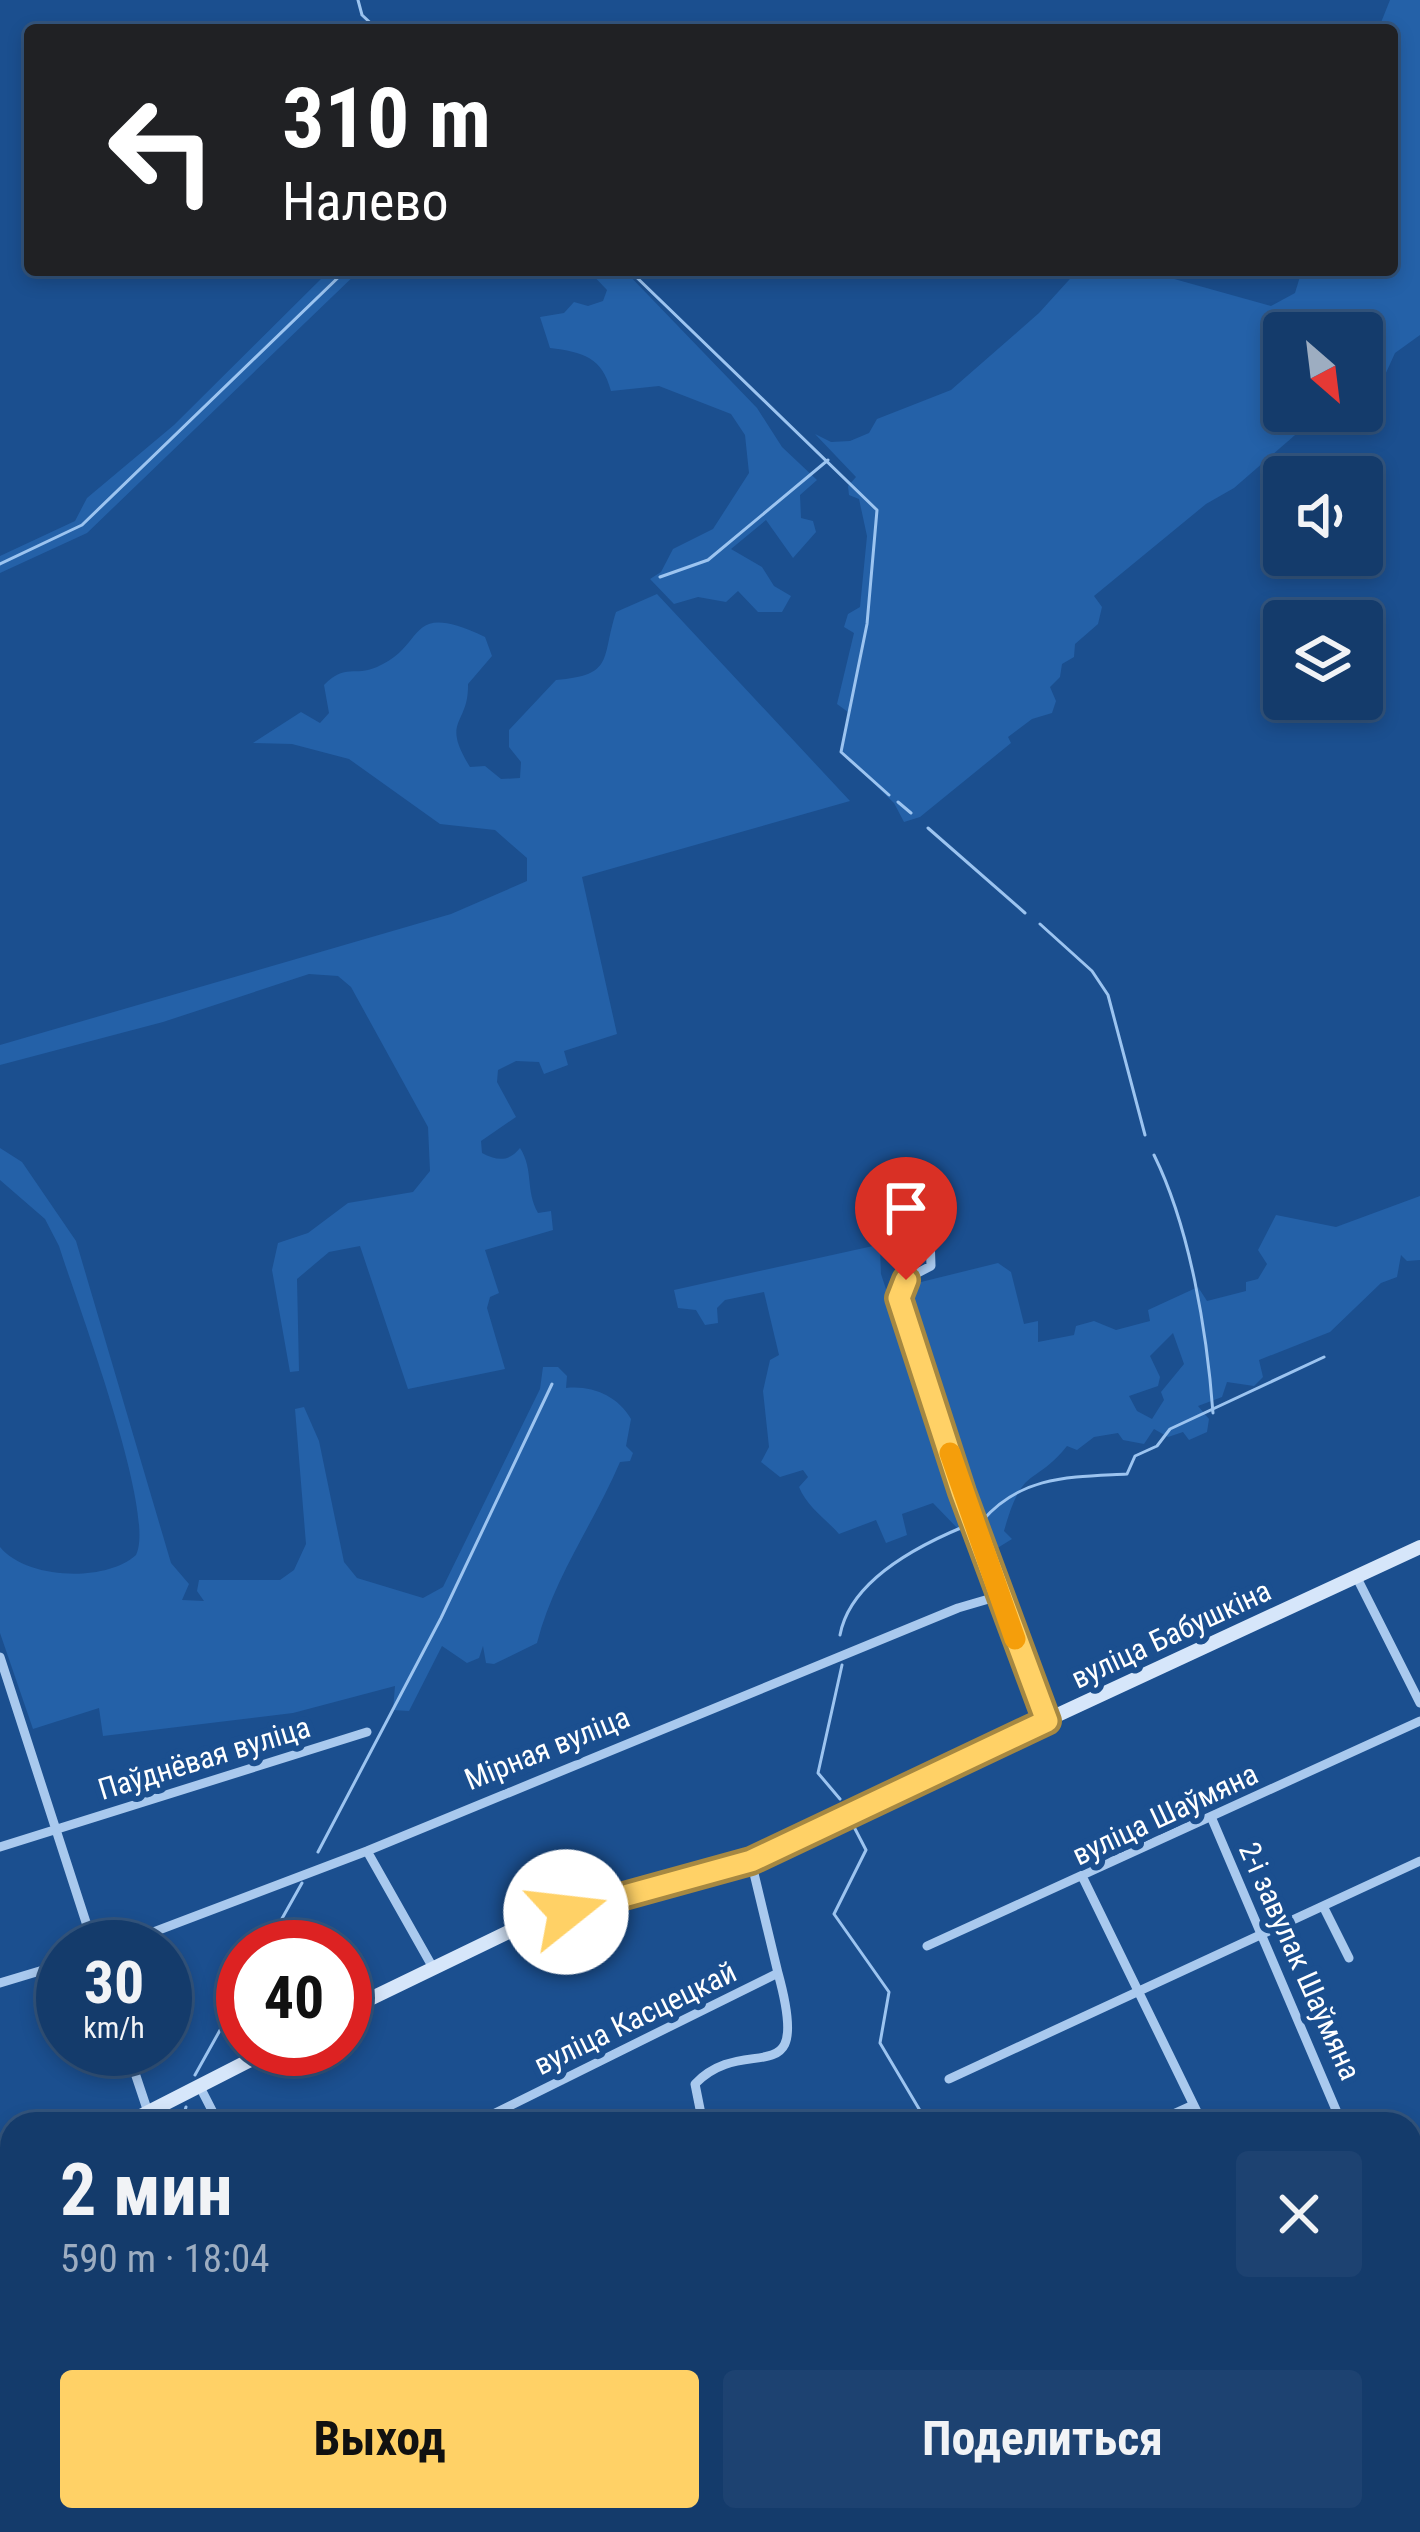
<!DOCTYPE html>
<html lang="ru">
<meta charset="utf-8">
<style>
:root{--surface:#143b6b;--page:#1d4271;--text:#f1f3f6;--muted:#9dadc1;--line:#33557e;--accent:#ffd166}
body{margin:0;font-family:"Roboto Condensed",sans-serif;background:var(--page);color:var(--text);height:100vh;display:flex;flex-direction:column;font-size:45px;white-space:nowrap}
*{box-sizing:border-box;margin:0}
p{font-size:39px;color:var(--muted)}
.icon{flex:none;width:66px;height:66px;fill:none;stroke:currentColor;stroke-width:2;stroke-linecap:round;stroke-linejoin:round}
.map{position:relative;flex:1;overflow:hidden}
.panel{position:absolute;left:0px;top:2112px;width:1422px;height:420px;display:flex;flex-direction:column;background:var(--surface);border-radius:36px 36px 0 0;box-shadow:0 6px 18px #0003,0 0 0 3px var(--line)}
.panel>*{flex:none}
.banner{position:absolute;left:24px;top:24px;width:1374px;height:252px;border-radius:12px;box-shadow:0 6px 18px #0003,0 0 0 3px var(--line);background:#202124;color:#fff;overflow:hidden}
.needle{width:78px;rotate:152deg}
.controls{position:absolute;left:1263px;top:312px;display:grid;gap:24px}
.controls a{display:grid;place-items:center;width:120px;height:120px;border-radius:12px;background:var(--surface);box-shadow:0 6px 18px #0003,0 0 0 3px var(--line);font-size:60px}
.speed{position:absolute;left:36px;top:1920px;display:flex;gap:24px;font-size:60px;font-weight:700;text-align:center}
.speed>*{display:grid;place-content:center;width:156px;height:156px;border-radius:50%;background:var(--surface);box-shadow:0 6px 18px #0003,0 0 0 3px var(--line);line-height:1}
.speed small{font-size:30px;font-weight:400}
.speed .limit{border:18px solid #d22;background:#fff;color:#111}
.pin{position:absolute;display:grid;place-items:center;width:102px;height:102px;color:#fff;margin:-123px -51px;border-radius:50% 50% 50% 0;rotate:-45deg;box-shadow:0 0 12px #0007}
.pin .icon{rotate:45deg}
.me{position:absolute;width:132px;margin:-66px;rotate:74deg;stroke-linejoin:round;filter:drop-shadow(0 0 9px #0008)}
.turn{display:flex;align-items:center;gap:42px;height:252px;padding:0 60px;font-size:54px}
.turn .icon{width:156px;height:156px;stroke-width:2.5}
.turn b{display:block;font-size:84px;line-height:102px}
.round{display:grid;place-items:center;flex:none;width:126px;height:126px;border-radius:12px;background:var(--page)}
.head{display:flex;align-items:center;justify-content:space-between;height:204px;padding:0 60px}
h1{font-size:72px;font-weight:700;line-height:90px}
.cta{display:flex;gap:24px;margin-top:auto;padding:24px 60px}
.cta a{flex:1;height:138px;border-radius:12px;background:var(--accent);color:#111;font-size:48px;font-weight:700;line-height:138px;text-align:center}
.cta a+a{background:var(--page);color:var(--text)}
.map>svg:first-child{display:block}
</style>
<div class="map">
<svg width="1420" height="2532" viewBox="0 0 1420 2532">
<rect width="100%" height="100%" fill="#1b4f8f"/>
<path fill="#2461a8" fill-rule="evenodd" d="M1390 0H1420V335L1395 353 1385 375 1362 382V333H1284V411H1337L1335 416H1317L1234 488 1206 504 1094 596 1102 607 1098 624 1075 644 1074 657 1062 664 1060 677 1050 687 1056 701 1052 713 1032 719 1008 737 1011 743 920 817 904 822 894 803 841 752 848 712 837 704 854 633 844 627 848 614 860 607 867 536 859 499 849 495 848 486 856 477 815 434 831 442 850 441 869 433 877 419 951 390 1039 313 1078 270H1142L1271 306 1295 293 1302 270H1392V30H1378Z
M330 270H360L87 533 0 573V556L75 521 87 498 174 425Z
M588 270H624L757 408 782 447 817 480 800 495 801 518 813 521 816 532 793 558 766 520 731 549 762 567 774 586 791 596 782 612H758L738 591 726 602 698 597 674 604 650 579 661 572 673 549 713 529 749 473 745 435 731 414 659 386 611 391C602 357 583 352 550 348L540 317 564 313 574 302 588 306 603 301 607 290Z
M657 594 850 801 582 877 617 1034 564 1051 568 1065 544 1074 539 1062 516 1061 498 1070 497 1082 516 1117 481 1141 482 1153C497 1161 509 1162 520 1148 534 1170 525 1190 538 1213L551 1211 553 1230 485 1250 499 1293 490 1297 487 1308 505 1369 408 1389 360 1246 329 1252 297 1279 299 1371 290 1372 272 1270 278 1243 308 1233 348 1203 413 1192 430 1171 428 1127 351 987 338 976 309 974 163 1022 0 1065V1045L451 914 527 881V858L495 830 440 824 349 759 292 744 253 743 301 712 320 723 329 713 324 685C346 663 354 677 377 667 428 646 404 599 485 637L492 656 468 684C469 726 440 719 470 767L485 766 501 779 520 778 521 762 509 747V730L556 680C615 675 601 659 616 612Z
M0 1148 22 1162 76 1241 171 1563 189 1584 182 1600 204 1601 197 1591 199 1580H280L294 1570 306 1544 295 1409 304 1407 319 1441 344 1562 357 1578 423 1598 443 1587 540 1389 543 1367H558L567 1376 566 1388C592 1385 618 1396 631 1419L626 1446 633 1453 630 1461 620 1462C594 1523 553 1579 537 1643L494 1664 486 1663 483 1646 479 1658 467 1663 442 1646 409 1711 393 1710 395 1686 293 1713 103 1736 99 1708 33 1729 0 1633V1547C26 1579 105 1583 136 1555 157 1514 76 1300 59 1246L45 1219 0 1180Z
M1420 1196V1260L1407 1261 1401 1255 1397 1277 1381 1283 1330 1332 1259 1360 1263 1377 1254 1386 1227 1382 1222 1397 1198 1406 1209 1419 1207 1432 1189 1440 1183 1432 1168 1437 1154 1429 1144 1444 1123 1440 1118 1433 1094 1437 1077 1450 1067 1446C1033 1488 1023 1463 1004 1531L1012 1539 991 1552 910 1316V1295L917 1283 998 1263 1011 1272 1024 1324 1038 1321V1342L1074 1335 1076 1326 1094 1321 1116 1330 1150 1321 1148 1310 1198 1287 1207 1301 1246 1291V1282L1258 1279 1267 1264 1258 1250 1276 1215 1336 1227ZM1173 1333 1184 1364 1161 1392 1164 1400 1152 1419 1137 1411 1129 1396 1158 1386 1160 1377 1150 1356Z
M873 1246 880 1249 881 1274 985 1589 962 1533 933 1503 902 1514 907 1535 886 1543 876 1520 839 1534C828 1521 807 1507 799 1487L808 1477 803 1470 780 1477 761 1462 769 1447 763 1391 770 1360 779 1355 764 1292 725 1300 717 1308 718 1323 705 1325 696 1310 678 1308 674 1290Z
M288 2520H972L978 2532H292Z
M988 2520H1100L1080 2532H996Z"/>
<path fill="#123a6d" stroke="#9cc4f0" stroke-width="3" d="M1420 2390V2532H1080L1100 2520H1410V2393Z"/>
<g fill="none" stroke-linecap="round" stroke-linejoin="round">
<path stroke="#9cc4f0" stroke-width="3" d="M358 0 362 15 378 30
M629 270 877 510 867 624 841 752 889 795
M0 564 82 525 346 270
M660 577 708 560 828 460
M898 802 911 813
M928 828 1025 913
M1040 924 1092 971 1108 995 1145 1135
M1154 1155C1190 1228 1207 1332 1213 1413
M983 1520C1022 1475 1072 1477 1127 1474L1135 1456 1157 1446 1170 1429 1324 1357
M840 1635C850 1581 915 1547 963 1527
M840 1799 818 1773 842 1665
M852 1823 866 1850 834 1914 889 1992 880 2043 928 2124
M318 1852 441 1618 552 1384
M266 1947 302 1883
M195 2075 243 1989
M181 2124 186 2107
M979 2520 980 2532"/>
<path stroke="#a9c9ee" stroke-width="9" d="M930 1236 931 1266 906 1279 899 1297 962 1493 1047 1721
M1357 1578 1420 1703
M0 1657 94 1947
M1212 1819 1342 2124
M0 1847 367 1732
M367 1851 432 1966
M1083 1878 1203 2124
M1324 1908 1349 1958
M927 1946 1420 1721
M114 1947 367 1851 958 1608 999 1596
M0 1983 63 1964
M127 2049 148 2112
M949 2079 1420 1861
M200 2087 219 2124
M473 2124 778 1973 751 1861
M703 2124 695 2084C747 2030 813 2100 778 1973
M1151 2124 1193 2105
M1410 2190 1420 2186
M449 2520 453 2532
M635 2520 639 2532
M481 2532 521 2520
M793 2532 819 2523
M901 2532 919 2528"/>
<path stroke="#d6e6fa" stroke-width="14" d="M345 2011 525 1924 751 1861 796 1843 997 1743 1420 1547
M125 2124 272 2049
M0 2188 12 2182"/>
</g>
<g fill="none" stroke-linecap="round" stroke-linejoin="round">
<g stroke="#a68842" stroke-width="30">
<path id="route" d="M566 1912 751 1861 1047 1721 962 1492 899 1298 906 1280"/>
</g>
<use href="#route" stroke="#ffd166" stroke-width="21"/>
<path stroke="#f59e0b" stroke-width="21" d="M950 1453 1015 1639"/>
</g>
<g text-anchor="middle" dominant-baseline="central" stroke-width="12" stroke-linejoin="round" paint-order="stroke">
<g font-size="30" fill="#fff" stroke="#1b4f8f">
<text transform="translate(1171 1634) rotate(-25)">вуліца Бабушкіна</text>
<text transform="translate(547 1748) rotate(-22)">Мірная вуліца</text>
<text transform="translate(204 1758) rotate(-17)">Паўднёвая вуліца</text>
<text transform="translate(1165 1814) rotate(-25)">вуліца Шаўмяна</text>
<text transform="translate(1300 1961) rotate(66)">2-і завулак Шаўмяна</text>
<text transform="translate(635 2018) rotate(-26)">вуліца Касцецкай</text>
</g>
</g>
</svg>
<div class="controls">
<a><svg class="needle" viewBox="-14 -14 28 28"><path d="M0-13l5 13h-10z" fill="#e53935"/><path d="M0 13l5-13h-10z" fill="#9dadc1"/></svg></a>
<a><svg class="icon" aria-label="sound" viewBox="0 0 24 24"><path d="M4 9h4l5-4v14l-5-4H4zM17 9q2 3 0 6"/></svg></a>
<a><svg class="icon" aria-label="layers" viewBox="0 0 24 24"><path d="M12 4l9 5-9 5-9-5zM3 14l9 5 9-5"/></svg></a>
</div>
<div class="speed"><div>30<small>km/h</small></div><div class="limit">40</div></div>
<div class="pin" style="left:906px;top:1280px;background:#d93025"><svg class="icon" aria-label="arrive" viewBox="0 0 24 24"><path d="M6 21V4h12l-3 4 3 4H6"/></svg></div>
<svg class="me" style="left:566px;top:1912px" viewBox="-20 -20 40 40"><circle r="19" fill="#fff"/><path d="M0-13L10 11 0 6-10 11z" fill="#ffd166"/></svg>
<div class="banner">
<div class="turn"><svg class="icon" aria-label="left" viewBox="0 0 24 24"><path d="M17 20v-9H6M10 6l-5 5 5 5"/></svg><div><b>310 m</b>Налево</div></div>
</div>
<section class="panel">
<div class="head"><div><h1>2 мин</h1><p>590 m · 18:04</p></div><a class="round"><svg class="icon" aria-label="close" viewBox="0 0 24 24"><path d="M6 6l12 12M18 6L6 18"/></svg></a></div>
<div class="cta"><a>Выход</a><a>Поделиться</a></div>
</section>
</div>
